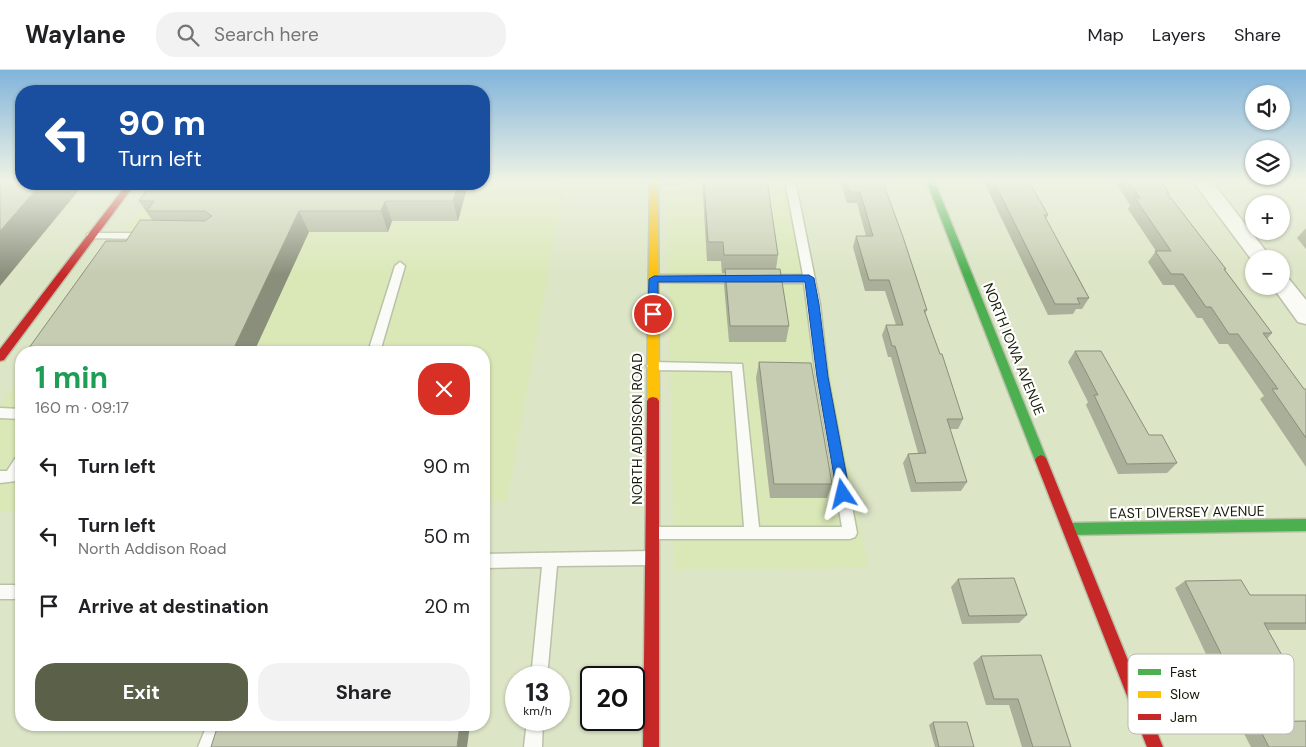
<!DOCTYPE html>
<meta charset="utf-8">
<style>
:root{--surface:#fff;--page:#f2f2f2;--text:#202124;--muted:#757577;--line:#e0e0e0;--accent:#5b6149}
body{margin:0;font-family:"DM Sans",sans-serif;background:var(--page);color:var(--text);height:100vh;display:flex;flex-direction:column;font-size:19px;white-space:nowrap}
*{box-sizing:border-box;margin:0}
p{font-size:16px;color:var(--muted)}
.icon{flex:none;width:28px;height:28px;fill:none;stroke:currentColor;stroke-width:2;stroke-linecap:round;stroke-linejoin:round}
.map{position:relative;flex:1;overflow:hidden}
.panel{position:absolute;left:15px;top:276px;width:475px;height:385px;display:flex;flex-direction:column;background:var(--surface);border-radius:20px;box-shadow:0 1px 4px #0004}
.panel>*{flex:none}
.guide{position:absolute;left:15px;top:15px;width:475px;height:105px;border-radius:20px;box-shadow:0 1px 4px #0004;background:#1a4fa0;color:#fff;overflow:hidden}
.buttons{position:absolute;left:1245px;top:15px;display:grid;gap:10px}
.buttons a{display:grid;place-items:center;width:45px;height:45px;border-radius:50%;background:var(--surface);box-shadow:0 1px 4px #0004;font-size:25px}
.speed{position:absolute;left:505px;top:596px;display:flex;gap:10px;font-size:25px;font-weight:700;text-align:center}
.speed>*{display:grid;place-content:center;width:65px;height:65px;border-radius:50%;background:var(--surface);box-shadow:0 1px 4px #0004;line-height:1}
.speed small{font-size:12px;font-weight:400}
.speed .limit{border:2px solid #111;border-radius:8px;background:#fff;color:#111}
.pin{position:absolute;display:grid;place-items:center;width:42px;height:42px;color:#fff;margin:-21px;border:2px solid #fff;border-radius:50%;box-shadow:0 1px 5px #0007}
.me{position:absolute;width:55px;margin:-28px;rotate:350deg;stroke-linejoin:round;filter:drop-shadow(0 0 4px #0008)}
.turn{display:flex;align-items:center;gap:18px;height:105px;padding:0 20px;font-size:22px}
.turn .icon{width:65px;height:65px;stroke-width:2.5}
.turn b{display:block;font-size:35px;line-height:42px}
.round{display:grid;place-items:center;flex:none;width:52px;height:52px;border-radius:20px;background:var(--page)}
.headline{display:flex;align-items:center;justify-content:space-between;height:85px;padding:0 20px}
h1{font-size:30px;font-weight:700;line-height:38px;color:#1e9e55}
.button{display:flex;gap:10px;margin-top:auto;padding:10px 20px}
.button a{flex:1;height:58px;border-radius:20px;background:var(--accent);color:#fff;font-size:20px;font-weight:700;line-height:58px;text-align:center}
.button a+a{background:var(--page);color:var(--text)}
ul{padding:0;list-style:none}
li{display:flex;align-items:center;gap:15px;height:70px;padding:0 20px}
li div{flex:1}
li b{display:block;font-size:19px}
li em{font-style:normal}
header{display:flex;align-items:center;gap:30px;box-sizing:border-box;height:70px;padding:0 25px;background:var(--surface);border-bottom:1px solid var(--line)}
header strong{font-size:24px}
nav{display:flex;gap:28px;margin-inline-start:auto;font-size:18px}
.search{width:350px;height:45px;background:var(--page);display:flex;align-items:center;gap:12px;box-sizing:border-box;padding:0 18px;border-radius:20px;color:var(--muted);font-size:19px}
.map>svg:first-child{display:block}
</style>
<header>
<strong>Waylane</strong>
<div class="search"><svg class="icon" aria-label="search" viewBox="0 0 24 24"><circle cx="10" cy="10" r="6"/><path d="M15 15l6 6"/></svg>Search here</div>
<nav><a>Map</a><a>Layers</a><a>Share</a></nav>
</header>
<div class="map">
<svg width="1306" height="677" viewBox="0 0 1306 677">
<rect width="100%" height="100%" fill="#dce5c6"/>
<path fill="#dae8b7" d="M484 110H565L507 431H484V282H38L158 114H484Z
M667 110H796L868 498 674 500Z
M21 306V442H0V335Z"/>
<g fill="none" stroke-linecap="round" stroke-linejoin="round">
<g stroke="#bac1a9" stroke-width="3">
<path id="lane" d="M650 110H687L683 113 654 114Z
M785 110H795L820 234 828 307 857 463 855 467 850 469H653L648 467 646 463 648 459 653 457H744L732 301 652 300 646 296 652 292 742 294 759 457H842L816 307 804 213H766L761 209 766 205H803Z
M91 163H146L151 166 146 169 87 168V164Z
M400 192 405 196 380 282H368L395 196Z
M654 205H741L746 209 741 213 650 212 649 209 650 206Z
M0 338 21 339V349L0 348Z
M21 386V402L16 411 0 413V401H7L16 387Z
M652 481 657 483 659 488 657 493 652 495 557 496 547 608H531L542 497 484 498V484Z
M0 515H21V529H0Z
M527 650H543L542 677H524Z
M207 655H223L216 677H198Z"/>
</g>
<g stroke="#bac1a9" stroke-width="3">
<path id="street" d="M1192 110H1211L1272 189H1254V193Z
M1281 207 1289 209 1306 230V254L1298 252 1272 216H1281Z"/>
</g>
<g stroke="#bac1a9" stroke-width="3">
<path id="fast" d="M926 110H934L1047 390 1045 393 1041 395 1037 393 1035 390Z
M1306 449V461L1069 465 1064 463 1063 459 1064 455 1069 453Z"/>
</g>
<g stroke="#bac1a9" stroke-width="3">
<path id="slow" d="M650 110H658L659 331 657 334H649L647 331Z"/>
</g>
<g stroke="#bac1a9" stroke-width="3">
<path id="jam" d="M127 114H135L4 290 0 291V279Z
M653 327 657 328 659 331V677H643L647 331 649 328Z
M1041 385 1045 387 1047 390 1163 677H1147L1035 390 1037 387Z"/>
</g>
<use href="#lane" fill="#fafbf6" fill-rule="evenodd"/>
<use href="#street" fill="#fafbf6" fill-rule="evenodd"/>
<use href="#fast" fill="#4caf50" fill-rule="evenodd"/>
<use href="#slow" fill="#ffc107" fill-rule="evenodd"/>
<use href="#jam" fill="#c62828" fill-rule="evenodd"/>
</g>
<path fill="#a9af98" d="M702 110H767L778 185 776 199 789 256 786 272H729L724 215 725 203H722L721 191H707Z
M840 110H882L927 240 925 244 963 349 958 359H950L967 412 961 421 911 422 903 393 908 384 918 383 891 287H888L882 265 886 255H896L885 221H865L853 177 856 166H866L857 133H847Z
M983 110H1028L1048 145 1046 149 1089 228 1082 239H1076L1073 244 1048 245Z
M1114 110H1160L1169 123 1168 124 1226 199 1225 200 1272 263 1267 269 1304 319H1306V397L1260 329 1264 326 1228 274H1219L1202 248H1197L1174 215H1163L1148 192 1156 181 1128 139 1130 135Z
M468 114 458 151H392L388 162H309L126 171 152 150 139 131Z
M1306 158V179L1297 168Z
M1075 281 1149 365 1177 393 1167 403 1118 404 1086 335 1088 332 1068 292Z
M759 292 832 414 827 428H770L756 308Z
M958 509 1027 545 1019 553 962 554 951 517Z
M1185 511 1250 525H1306V560H1268L1294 607 1280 613 1220 614 1175 518Z
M981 586 1071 677H1022L1009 635H986L973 593Z
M933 652 974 677H935L929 655Z
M1256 652 1306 677H1251L1241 658Z"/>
<path fill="#8a8f7c" d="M41 114H84L0 216V161Z
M458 114H468L458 151 453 131Z
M385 131 392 151 388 162 381 141Z
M299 141 309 162 254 282H232Z
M460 655H470L467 677H457Z"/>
<path fill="#c5ccb1" stroke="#8a8f7c" d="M0 110H21V114H41L0 161Z
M704 110H767L778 185H724L723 172H708Z
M846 110H882L903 167 927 240H924L940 284H942L963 349H947L967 412 916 413 908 384 926 383 895 276H892L886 255H903L889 210H869L856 166H873L860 122H850Z
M993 110H1028L1048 145H1044L1089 228H1077L1080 234H1055Z
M1128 110H1160L1169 123H1167L1226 199H1224L1272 263H1263L1304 319H1306V368L1272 319H1278L1238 264H1229L1211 237H1206L1183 204H1171L1155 181H1171L1135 128H1140Z
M151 114H458L453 131H385L381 141H299L232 282H26L106 171H126L140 150 205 151 212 146 205 141H147L154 131H139Z
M725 199H780L789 256H730Z
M1075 281H1101L1149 365H1162L1177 393 1127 394 1094 325H1098Z
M759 292 811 293 832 414H774Z
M1014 508 1027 545 969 546 958 509Z
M1241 510 1250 525H1306V553H1264L1294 607 1233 608 1185 511Z
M1041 585 1071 677H1033L1018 629H994L981 586Z
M1306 651V677H1269L1256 652Z
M933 652H967L974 677H939Z
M218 655H460L457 677H211Z"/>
<linearGradient id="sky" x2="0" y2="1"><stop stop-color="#81b4db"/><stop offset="0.54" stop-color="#eff3e5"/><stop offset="1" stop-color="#eff3e5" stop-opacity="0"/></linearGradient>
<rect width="1306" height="205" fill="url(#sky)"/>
<path fill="#1a73e8" stroke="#114b97" d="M809 205 814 208 819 234 828 307 850 424 848 428 843 429 839 428 837 424 817 307 805 212H658V244L653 247 648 244 649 209 654 206Z"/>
<g text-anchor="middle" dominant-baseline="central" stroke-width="4.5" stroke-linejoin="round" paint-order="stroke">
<g font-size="14" fill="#151a06" stroke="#fff">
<text transform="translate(1014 279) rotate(68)">NORTH IOWA AVENUE</text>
<text transform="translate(637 359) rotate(-90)">NORTH ADDISON ROAD</text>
<text transform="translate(1187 442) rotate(-1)">EAST DIVERSEY AVENUE</text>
</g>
</g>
<rect x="1128" y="584" width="166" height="80" rx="8" fill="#fff" stroke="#b9bab4" stroke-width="1"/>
<rect x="1138" y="599" width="23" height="6" fill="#4caf50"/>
<rect x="1138" y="621" width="23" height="7" fill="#ffc107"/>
<rect x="1138" y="644" width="23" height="6" fill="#c62828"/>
<g font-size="14" fill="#151a06">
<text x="1170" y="607">Fast</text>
<text x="1170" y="629">Slow</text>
<text x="1170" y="652">Jam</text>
</g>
</svg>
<div class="buttons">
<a><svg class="icon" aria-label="sound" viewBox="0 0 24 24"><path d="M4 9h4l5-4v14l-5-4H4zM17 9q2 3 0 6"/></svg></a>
<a><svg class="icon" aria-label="layers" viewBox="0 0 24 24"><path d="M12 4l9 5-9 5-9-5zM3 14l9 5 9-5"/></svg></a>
<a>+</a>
<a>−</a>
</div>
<div class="speed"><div>13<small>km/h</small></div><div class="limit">20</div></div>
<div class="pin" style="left:653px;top:244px;background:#d93025"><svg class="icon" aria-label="arrive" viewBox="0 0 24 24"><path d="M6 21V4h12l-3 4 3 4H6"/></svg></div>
<svg class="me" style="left:843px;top:424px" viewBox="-20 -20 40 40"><path d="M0-17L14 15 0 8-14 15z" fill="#1a73e8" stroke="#fff" stroke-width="4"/></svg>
<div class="guide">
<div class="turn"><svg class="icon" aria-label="left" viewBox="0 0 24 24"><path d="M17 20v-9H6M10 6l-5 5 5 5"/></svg><div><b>90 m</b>Turn left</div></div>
</div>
<section class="panel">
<div class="headline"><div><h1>1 min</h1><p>160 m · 09:17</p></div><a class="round" style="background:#d93025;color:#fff"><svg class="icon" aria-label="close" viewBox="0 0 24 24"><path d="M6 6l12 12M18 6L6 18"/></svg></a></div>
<ul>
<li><svg class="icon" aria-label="left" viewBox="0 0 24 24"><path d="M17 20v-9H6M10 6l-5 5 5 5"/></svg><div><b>Turn left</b></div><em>90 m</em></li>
<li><svg class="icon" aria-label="left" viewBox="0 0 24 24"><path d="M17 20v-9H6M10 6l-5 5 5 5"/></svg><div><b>Turn left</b><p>North Addison Road</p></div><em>50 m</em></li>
<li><svg class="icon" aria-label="arrive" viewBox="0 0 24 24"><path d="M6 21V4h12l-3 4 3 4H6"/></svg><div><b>Arrive at destination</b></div><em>20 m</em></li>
</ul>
<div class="button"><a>Exit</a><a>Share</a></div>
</section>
</div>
